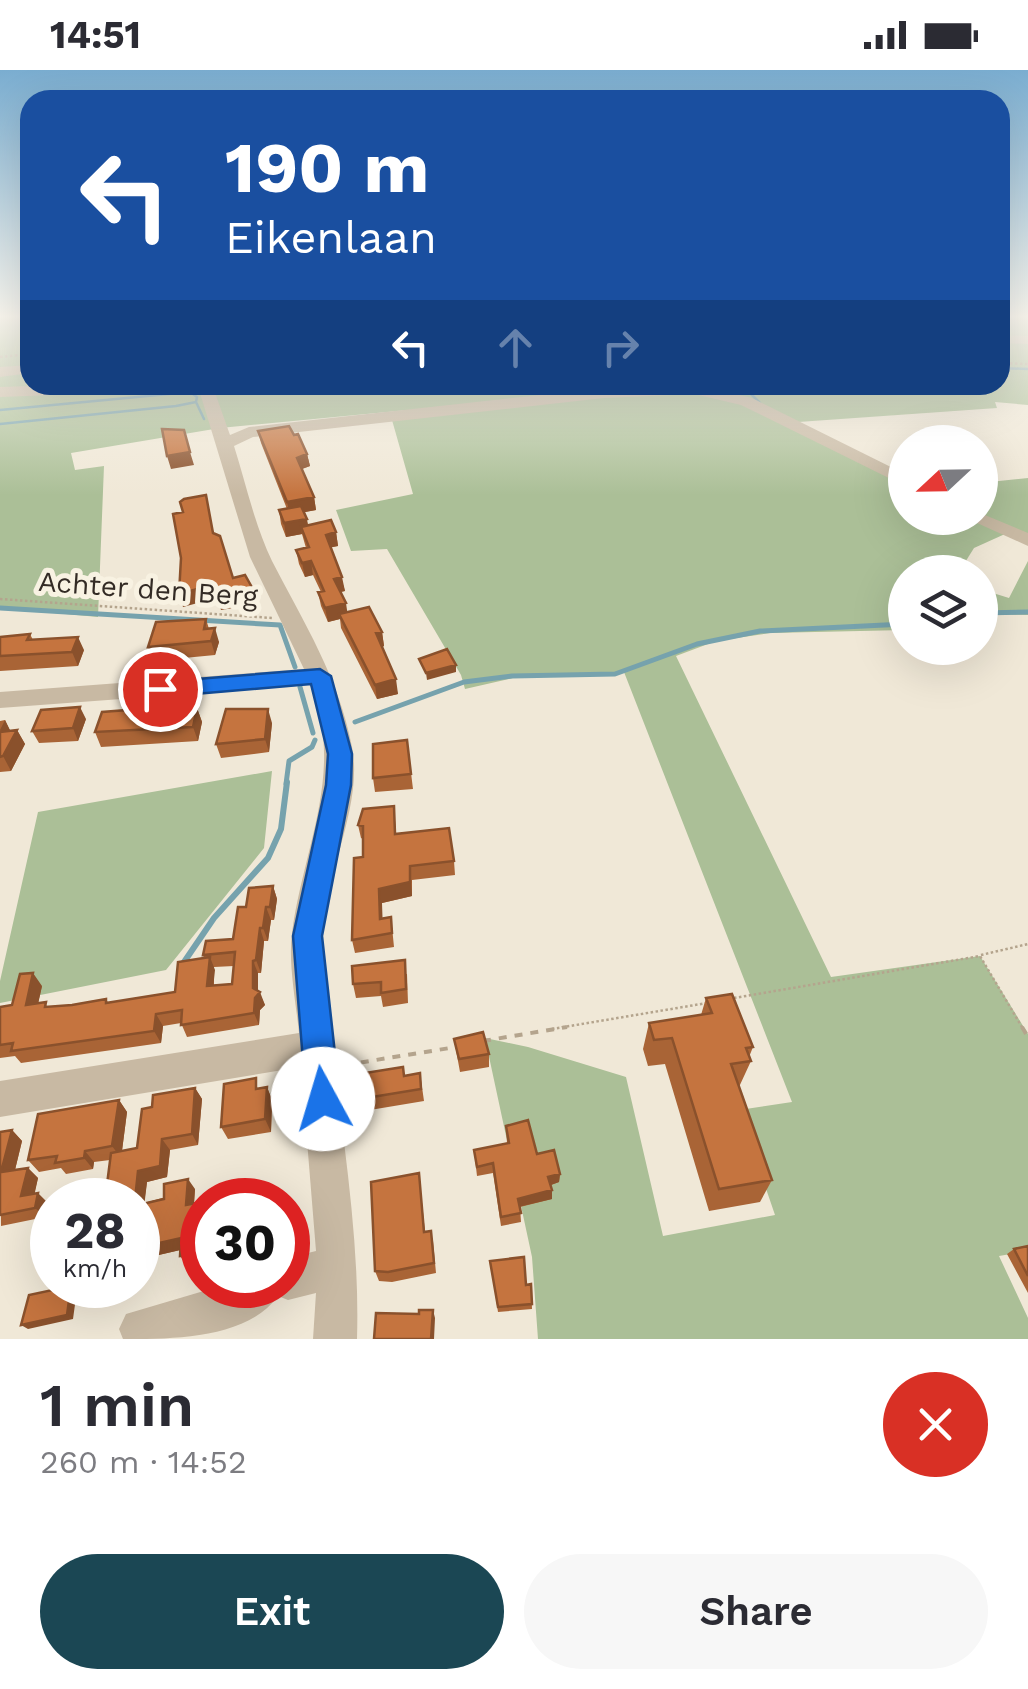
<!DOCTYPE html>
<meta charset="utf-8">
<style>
:root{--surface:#fff;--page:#f7f7f7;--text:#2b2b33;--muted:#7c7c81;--accent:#1b4754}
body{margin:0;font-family:"Work Sans",sans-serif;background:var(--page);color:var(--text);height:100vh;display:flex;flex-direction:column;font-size:38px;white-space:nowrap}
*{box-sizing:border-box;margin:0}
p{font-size:32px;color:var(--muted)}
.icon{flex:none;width:55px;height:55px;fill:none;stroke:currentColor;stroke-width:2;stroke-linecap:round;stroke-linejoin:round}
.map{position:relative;height:1269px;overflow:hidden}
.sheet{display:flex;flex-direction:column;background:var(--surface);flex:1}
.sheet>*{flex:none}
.top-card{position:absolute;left:20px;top:20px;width:990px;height:305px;border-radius:30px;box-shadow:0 10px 40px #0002;background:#1a4fa0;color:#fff;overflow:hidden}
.needle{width:65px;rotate:248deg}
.buttons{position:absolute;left:888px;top:355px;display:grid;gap:20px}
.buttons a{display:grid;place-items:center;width:110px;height:110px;border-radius:50%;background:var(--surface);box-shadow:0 10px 40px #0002;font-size:50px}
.speed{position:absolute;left:30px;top:1108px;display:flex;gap:20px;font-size:50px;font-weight:700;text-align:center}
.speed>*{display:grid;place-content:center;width:130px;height:130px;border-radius:50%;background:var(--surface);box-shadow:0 10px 40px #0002;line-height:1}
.speed small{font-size:25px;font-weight:400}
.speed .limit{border:15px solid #d22;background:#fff;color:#111}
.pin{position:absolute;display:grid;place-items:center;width:85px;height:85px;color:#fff;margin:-42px;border:5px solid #fff;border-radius:50%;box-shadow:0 2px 10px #0007}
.me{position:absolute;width:110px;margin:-55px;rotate:354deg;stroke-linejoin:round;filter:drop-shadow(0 0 8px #0008)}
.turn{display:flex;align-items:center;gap:35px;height:210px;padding:0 40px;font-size:45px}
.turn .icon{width:130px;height:130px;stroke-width:2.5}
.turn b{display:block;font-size:70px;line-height:85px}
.lanes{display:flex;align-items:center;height:95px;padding:0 40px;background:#0003;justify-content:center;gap:50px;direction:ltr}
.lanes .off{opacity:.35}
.round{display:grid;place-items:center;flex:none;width:105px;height:105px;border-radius:52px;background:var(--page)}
.headline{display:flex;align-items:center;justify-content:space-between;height:170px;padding:0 40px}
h1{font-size:60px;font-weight:600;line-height:75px}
.cta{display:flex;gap:20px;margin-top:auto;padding:20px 40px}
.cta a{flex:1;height:115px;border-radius:60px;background:var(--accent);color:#fff;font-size:40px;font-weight:600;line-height:115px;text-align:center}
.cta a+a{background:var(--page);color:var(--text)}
.status{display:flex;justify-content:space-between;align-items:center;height:70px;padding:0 50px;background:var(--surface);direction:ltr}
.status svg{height:28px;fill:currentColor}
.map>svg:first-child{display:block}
</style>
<div class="status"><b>14:51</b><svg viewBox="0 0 49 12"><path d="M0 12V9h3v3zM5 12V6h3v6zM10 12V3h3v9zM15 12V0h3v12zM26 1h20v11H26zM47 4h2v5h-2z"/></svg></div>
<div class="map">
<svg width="1028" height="1269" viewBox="0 0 1028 1269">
<rect width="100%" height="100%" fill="#f0e8d7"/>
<path fill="#abbf97" d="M0 247H30V315H1000V247H1028V335L995 332 997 338 784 353 905 415V448H970L1005 464 974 478 959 502H905V560L770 563 716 571 676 586 831 907 980 886 1028 964V1181L999 1186 1028 1248V1269H538L532 1187 485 968 528 977 626 1007 663 1166 775 1145 739 1040 792 1032 624 602 513 608 465 619 461 605 387 479 351 481 336 440 413 424 392 350 408 340 220 358 71 383 75 400 104 396 98 547 0 538Z
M1028 408V464L980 444V413Z
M1028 491V545L980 544V519L1009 528Z
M272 701 264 778 166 900 0 933V911L38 742Z"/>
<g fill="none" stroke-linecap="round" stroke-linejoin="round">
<path stroke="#76a2ad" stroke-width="2.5" d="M1000 298 1028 299
M698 316 720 315
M743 316 760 333
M196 332 204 349
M0 340 190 322 197 327 196 332 176 336 0 354"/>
<path stroke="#76a2ad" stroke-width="5" d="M0 538 280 555 295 597
M980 543 1028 542
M300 617 313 663
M355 652 464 612 512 606 615 604 697 574 760 561 905 554
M286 714 289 691 312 677 315 670"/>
<path stroke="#76a2ad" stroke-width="6" d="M182 895 214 848 268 788 281 759 287 712"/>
<path stroke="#b4a48d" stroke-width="2.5" stroke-dasharray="2.5 2.5" stroke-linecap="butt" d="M0 287 30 284
M1000 293 1028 294
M221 315 376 318 491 315
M0 529 272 548
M981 885 1028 874
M734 928 980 886 1023 959
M552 959 707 933"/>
<path stroke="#b4a48d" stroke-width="4" stroke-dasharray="8 8" stroke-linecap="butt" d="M1022 957 1028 967
M483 971 567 957
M345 995 456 977"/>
<path fill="#c8b9a3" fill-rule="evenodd" d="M1000 265 1028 266V274L1000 273Z
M30 295V303L0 307V297Z
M63 315 213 317 230 365 249 357 604 318 697 315 752 328 905 404V416L741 335 694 324 604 328 253 367 234 376C246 414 255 456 272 491 304 553 339 608 352 677 364 738 321 810 323 870 329 1004 361 1135 357 1269H313L316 1223 288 1230 278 1226C247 1269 172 1269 123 1269L119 1259 126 1244 224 1215H288V1188L316 1181 301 997 0 1047V1011L299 963C296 932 288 894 292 863 303 778 346 700 310 615L0 638V622L304 599 250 487 200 323 188 320 0 327V317Z
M980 443 1028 463V476L966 448H980Z"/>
</g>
<path fill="#a96436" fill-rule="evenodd" d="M258 361 294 365 307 384 310 396 302 399 314 427 316 440 304 442 308 455 336 462 338 476 331 477 345 521 340 522 347 542 382 562 384 576 382 577 398 624 377 629 341 558 340 549 328 552 321 536 318 522H321L313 505 305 507 299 494 296 480 306 478 302 464 286 467 281 454 279 440 287 439 261 373Z
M206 549 209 559 219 572 215 585 153 591 148 577Z
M30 564 33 570 84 580 78 596 0 601V567Z
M167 637 169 640 197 638 202 652 198 671 101 677 95 662Z
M86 649 78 671 39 673 32 661Z
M5 650 10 661 17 660 25 674 11 701 0 702V651Z
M272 653 269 682 221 688 216 674Z
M407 670 413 719 375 722 373 708Z
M394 736 396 764 454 791 455 805 412 810V826L382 833V848L391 847 394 877 355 883 352 870 363 787V769L361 768 358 755Z
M273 816 277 829 274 850H271L268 871H264L261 903H258V921L265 935 260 940 259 955 187 967 181 953 163 956 161 973 21 993 15 986 0 988V937L12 935 42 916 38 933 49 937 72 935 106 929 108 933 175 922 204 888 203 885 233 869 246 837ZM234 896 232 914 214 915V897Z
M407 904 408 933 383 937 381 926 356 928 353 914Z
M706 928 753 977 749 987 751 991 739 1017 772 1110 760 1132 709 1141 665 994 648 996 643 979 649 953 701 945Z
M454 969 489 984V997L460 1002Z
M420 1003 424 1031 370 1040 366 1028 404 1006Z
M267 1017 272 1030 271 1062 228 1069 221 1057 261 1018Z
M195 1018 202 1029 198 1075 170 1080 167 1107 147 1112 144 1133 195 1119 194 1134 202 1132V1193L187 1195 180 1186V1180L150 1187 145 1210 138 1211V1130L110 1090 94 1092 93 1099 66 1104 61 1098 39 1102 28 1090 119 1030 127 1042 122 1081 137 1078 152 1037Z
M506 1056 560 1104 559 1112 551 1115 552 1129 520 1137 521 1152 501 1156 493 1103 477 1106 474 1080 507 1073Z
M12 1060 22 1071 15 1100 28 1098 38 1108 34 1124 48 1133 45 1147 1 1156 0 1062Z
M419 1103 425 1162 433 1171 436 1203 392 1212 379 1211 375 1201Z
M1028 1176V1223L1007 1184 1014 1179Z
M491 1196 526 1215 531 1214 532 1239 498 1242Z"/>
<path fill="#8a512c" d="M190 382 194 395 171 399 167 386Z
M307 384 310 396 299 400 297 388Z
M314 427 316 440 290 445 287 432Z
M307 449 309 462 301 457 302 464 286 467 284 453Z
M336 462 338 476 328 478 326 465Z
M311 491 313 505 305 507 302 493Z
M342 507 345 521 336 523 334 509Z
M212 515 216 528 183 537 179 524Z
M254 521 257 534 221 540 217 527Z
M346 533 348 547 339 544 340 549 328 552 325 538Z
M215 558 219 572 215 585 211 571Z
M382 562 384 576 378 578 376 563Z
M78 567 84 580 78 596 72 582Z
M456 595V602L427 610 426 603Z
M396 609 398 624 377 629 375 615Z
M80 637 86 649 78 671 73 658Z
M197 638 202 652 198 671 193 657Z
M268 639 272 653 269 682 265 669Z
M5 650 12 664 7 676 0 660Z
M17 660 25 674 11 701 3 686Z
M410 796 412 826 382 833 383 862 380 849 379 819Z
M273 816 277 829 274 850 270 837Z
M266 837 271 850 268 871 263 858Z
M260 858 264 871 261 903 256 890Z
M210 887 215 900 212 928 207 916Z
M253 891 258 903V925L260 922 265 935 260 940 259 955 254 943Z
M33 903 42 916 35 948 26 935Z
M156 944 163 956 161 973 154 961Z
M267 1017 272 1030 271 1062 265 1049Z
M195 1018 202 1029 198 1075 192 1064Z
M119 1030 127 1042 121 1088 112 1076Z
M12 1060 22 1071 12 1112 1 1102Z
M162 1069 170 1080 167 1107 147 1112 143 1146 138 1140V1130H135L138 1101Z
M85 1081 94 1092 93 1099 84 1088Z
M28 1098 38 1108 32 1136 21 1126Z
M560 1104 559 1112 548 1116V1107Z
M188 1109 195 1119 193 1146 186 1135Z
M552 1120V1129L518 1137V1129Z
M38 1123 48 1133 45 1147 35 1138Z
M181 1168 189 1178 150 1187 145 1210 138 1211V1194L141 1177Z
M86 1215H121L93 1221Z
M71 1216 77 1220 73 1249 28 1259 21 1255Z
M433 1240 435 1248 434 1269H431Z"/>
<path fill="#c5743f" stroke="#8a512c" stroke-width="2.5" d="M289 356 294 365 298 364 307 384 297 388 314 427 287 432 258 361Z
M162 359 184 360 190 382 167 386Z
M206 425 213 463 220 466 233 508 245 505 254 521 217 527 212 515 179 524 181 488 173 444 183 442 180 432 184 429Z
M301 436 307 449 284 453 279 440Z
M331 450 336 462 326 465 342 507 334 509 346 533 325 538 318 522 324 521 311 491 302 493 296 480 309 477 301 457Z
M369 537 382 562 376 563 396 609 375 615 339 544Z
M206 549 204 559 215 558 211 571 148 577 156 552Z
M30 564 27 570 78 567 72 582 0 586V567Z
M447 579 456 595 426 603 419 589Z
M80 637 73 658 32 661 41 640Z
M167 637 166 640 197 638 193 657 95 662 102 642Z
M226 639H268L265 669 216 674Z
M17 660 3 686 0 687V662Z
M407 670 411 704 373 708V674Z
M394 736 395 764 449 758 454 791 410 796V812L379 819 380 849 391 847 392 863 352 870 354 788 363 787V756L358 755 363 739Z
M273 816 270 837H266L263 858H260L256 890 253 891V918L260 922 255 928 254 943 181 955 182 940 156 944 154 961 11 981 13 973 0 975V937L12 935 20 904 33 903 26 935 46 932 45 937 72 935 106 929V933L175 922 178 892 210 887 207 916 232 914 235 882 203 885 206 871 233 869 238 837H246L249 818Z
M405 890 406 919 381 923V912L353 914 352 896Z
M732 924 753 977 746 978 751 991 731 994 772 1110 719 1119 672 968 654 970 649 953 712 943 706 928Z
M483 962 489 984 459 989 454 969Z
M403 997 404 1006 420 1003 421 1019 366 1028 365 1003Z
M256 1008V1019L267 1017 265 1049 221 1057 224 1014Z
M195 1018 192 1064 162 1069 160 1096 138 1101 135 1130H105L111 1083 137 1078 142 1039 152 1037 153 1025Z
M119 1030 112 1076 85 1081 84 1088 55 1093 57 1086 28 1090 38 1044Z
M528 1050 537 1084 554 1080 560 1104 548 1107 552 1120 518 1129 521 1143 501 1147 493 1093 477 1097 474 1080 509 1073 506 1056Z
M12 1060 1 1102 28 1098 21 1126 38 1123 35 1138 0 1145V1062Z
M419 1103 424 1162 431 1161 434 1193 388 1202 375 1201 371 1112Z
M188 1109 186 1135 202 1132V1183L180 1186 181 1168 141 1177 138 1194V1135L164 1129V1114Z
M1028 1176V1206L1014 1179Z
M524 1187 526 1215 531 1214 532 1234 498 1237 490 1191Z
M71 1216 67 1245 21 1255 29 1225Z
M419 1240H433L431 1269H374L376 1243 419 1244Z"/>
<linearGradient id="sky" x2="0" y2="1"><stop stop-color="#7aadd0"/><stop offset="0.58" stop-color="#f8f5ed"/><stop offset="1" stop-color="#f8f5ed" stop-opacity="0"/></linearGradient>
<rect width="1028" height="425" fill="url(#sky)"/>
<path fill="#1a73e8" stroke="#114b97" stroke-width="2.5" d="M320 599 331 606 352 684 351 715 322 866 340 1029 335 1041 323 1046 311 1041 306 1029 293 866 326 715 328 684 311 614 160 627 148 619 160 612Z"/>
<g text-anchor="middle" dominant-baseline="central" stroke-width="10" stroke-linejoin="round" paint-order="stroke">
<g font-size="28" fill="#332b25" stroke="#f8f2e2">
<text transform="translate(148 519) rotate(4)">Achter den Berg</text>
</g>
</g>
</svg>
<div class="buttons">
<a><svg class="needle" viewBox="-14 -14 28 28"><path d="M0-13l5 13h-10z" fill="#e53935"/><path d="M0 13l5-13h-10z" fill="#7c7c81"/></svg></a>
<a><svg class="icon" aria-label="layers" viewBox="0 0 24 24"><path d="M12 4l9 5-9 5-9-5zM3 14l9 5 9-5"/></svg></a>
</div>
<div class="speed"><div>28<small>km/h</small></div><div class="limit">30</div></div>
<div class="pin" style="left:160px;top:619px;background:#d93025"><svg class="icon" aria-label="arrive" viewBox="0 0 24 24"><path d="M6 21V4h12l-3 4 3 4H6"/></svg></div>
<svg class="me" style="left:323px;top:1029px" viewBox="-20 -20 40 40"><circle r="19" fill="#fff"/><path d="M0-13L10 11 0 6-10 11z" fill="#1a73e8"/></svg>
<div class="top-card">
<div class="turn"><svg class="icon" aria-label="left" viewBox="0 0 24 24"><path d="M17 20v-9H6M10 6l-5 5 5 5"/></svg><div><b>190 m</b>Eikenlaan</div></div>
<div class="lanes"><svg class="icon" aria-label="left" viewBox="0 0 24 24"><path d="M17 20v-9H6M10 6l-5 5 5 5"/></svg><svg class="icon off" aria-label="ahead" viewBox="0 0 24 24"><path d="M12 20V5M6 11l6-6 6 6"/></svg><svg class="icon off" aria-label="right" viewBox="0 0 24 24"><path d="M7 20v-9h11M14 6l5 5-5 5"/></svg></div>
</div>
</div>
<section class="sheet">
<div class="headline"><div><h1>1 min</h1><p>260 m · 14:52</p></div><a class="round" style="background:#d93025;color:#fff"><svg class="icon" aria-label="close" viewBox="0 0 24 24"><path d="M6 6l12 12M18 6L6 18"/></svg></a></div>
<div class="cta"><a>Exit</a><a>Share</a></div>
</section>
